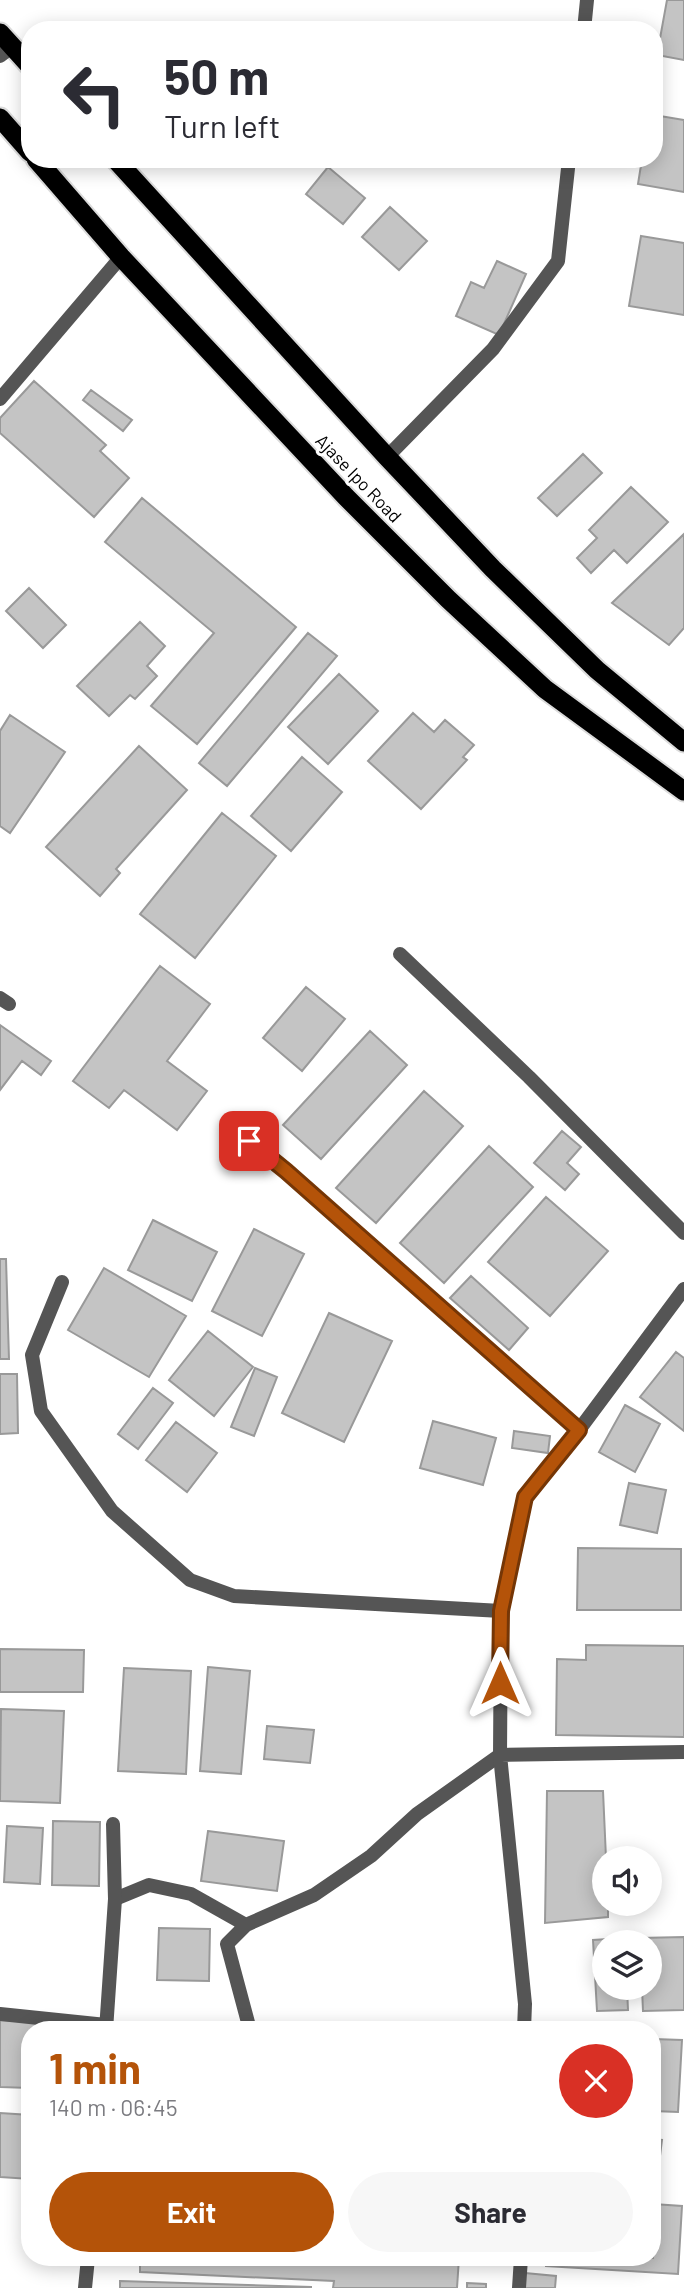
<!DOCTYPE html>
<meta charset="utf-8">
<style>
:root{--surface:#fff;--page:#f7f7f7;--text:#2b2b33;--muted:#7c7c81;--accent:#b45309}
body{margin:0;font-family:Barlow,sans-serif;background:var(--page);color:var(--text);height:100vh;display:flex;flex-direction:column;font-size:26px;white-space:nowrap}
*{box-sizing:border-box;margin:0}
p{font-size:23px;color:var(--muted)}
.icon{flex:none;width:38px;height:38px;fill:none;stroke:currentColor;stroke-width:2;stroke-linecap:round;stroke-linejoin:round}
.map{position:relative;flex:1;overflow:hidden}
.details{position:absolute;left:21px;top:2021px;width:640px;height:245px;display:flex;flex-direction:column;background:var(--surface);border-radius:28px;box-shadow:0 4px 18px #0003}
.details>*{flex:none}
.top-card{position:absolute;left:21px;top:21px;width:642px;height:147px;border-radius:28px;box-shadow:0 4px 18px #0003;background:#fff;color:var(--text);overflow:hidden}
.controls{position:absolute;left:592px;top:1846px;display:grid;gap:14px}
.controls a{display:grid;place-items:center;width:70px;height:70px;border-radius:50%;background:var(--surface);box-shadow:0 4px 18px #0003;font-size:35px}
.pin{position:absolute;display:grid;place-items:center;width:60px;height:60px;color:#fff;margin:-30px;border-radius:14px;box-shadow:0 4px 10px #0006}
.me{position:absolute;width:77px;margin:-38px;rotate:0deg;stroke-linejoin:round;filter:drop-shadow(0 0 5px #0008)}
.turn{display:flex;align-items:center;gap:24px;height:147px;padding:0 28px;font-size:32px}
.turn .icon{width:91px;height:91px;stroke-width:2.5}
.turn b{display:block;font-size:49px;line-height:60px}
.round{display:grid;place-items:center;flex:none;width:74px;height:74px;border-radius:37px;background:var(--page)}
.overview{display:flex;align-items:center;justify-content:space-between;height:119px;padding:0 28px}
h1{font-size:42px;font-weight:700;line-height:52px;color:var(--accent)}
.button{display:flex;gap:14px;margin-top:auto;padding:14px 28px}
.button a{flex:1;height:80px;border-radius:42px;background:var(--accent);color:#fff;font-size:28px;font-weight:700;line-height:80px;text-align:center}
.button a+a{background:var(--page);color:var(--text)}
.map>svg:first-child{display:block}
</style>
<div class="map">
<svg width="684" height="2288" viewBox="0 0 684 2288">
<rect width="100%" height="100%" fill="#fff"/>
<path fill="#c4c4c4" stroke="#999" stroke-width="2" d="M667 0H684V60L657 55Z
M654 115 684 120V192L638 184 642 159H654Z
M328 167 365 198 343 224 306 194Z
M390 207 427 241 399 270 362 237Z
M641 236 684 243V315L629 306Z
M497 261 526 274 499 335 456 316 471 282 484 288Z
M34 381 106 445 100 451 129 478 94 517 0 433V418Z
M91 390 132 420 123 431 83 400Z
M583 454 602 473 557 516 538 498Z
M631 487 668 522 627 563 614 550 591 573 577 558 597 538 589 530Z
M142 498 296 627 197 744 151 706 214 633 105 542Z
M684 534V628L669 645 612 603Z
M29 588 66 625 43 648 6 611Z
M140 622 165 646 147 666 157 676 135 699 130 695 109 716 77 686Z
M308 633 337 656 227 786 199 763Z
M339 674 378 711 328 764 288 727Z
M413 713 434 732 445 720 474 745 463 757 467 760 421 809 368 761Z
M10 715 65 752 10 833 0 826V731Z
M139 746 187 790 116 869 120 873 100 896 46 847Z
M302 757 342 792 291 851 251 816Z
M222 813 276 856 195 958 140 914Z
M160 966 210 1004 167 1061 207 1091 177 1130 124 1090 109 1108 73 1081Z
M306 987 345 1019 302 1071 263 1038Z
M0 1025 51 1061 41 1075 22 1061 0 1090Z
M370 1031 407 1065 321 1159 283 1125Z
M424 1091 463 1126 376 1223 336 1188Z
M562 1131 581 1147 567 1163 579 1174 565 1190 534 1163Z
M489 1146 533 1187 444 1283 400 1243Z
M546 1197 608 1251 550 1316 488 1262Z
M153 1220 217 1252 192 1301 128 1270Z
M254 1229 304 1254 262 1336 212 1311Z
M0 1259H6L9 1359H0Z
M104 1268 186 1316 149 1377 68 1330Z
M471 1276 528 1328 509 1350 450 1298Z
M329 1313 392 1341 344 1442 282 1413Z
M208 1331 253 1367 214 1416 169 1380Z
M676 1352 684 1358V1431L640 1397Z
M255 1368 277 1377 254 1436 231 1427Z
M0 1374H17L18 1433 0 1434Z
M153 1388 173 1403 138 1449 118 1434Z
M625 1405 660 1424 635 1472 599 1452Z
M433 1421 496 1438 483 1485 420 1468Z
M176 1422 217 1453 187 1492 146 1460Z
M514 1431 550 1436 548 1453 512 1448Z
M629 1483 666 1490 657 1533 620 1525Z
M578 1548 681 1549V1610H577Z
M586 1645 684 1646V1737L556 1735 557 1659 586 1660Z
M0 1649 84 1650 83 1692H0Z
M208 1667 250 1671 241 1774 200 1771Z
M124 1668 191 1671 186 1774 118 1771Z
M1 1709 64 1711 60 1803 0 1801Z
M267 1726 314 1730 310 1763 264 1759Z
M547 1791H603L606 1858H604V1904H608V1917L545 1923Z
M53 1821 100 1822 99 1886 52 1885Z
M7 1826 43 1828 40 1884 4 1882Z
M208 1831 284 1841 277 1891 201 1881Z
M159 1928 210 1929 209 1981 157 1980Z
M684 1937V2010L643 2011 642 1988H649V1942H641L640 1938Z
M625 1938V1942H604V1988H627L628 2010 597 2011 593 1940Z
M0 2020 45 2022 44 2030H30V2088L0 2087Z
M653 2039 682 2040 678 2112 653 2111Z
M0 2113 30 2115V2179L0 2177Z
M653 2139 662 2140 658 2172 653 2171Z
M653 2204 682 2206 678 2274 546 2266V2258H653Z
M140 2258H459L457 2288H333L334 2281 140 2272Z
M525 2273 556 2276 555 2288H524Z
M120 2281 311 2287V2288H120Z
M467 2283 486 2284V2288H467Z"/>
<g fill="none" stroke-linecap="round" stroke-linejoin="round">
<g stroke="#dbdbdb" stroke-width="23">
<path id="trunk" d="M0 33 30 66
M0 118 30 152
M36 159 121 257 346 497 448 599 545 689 684 791
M115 159 387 457 493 569 597 670 684 742"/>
</g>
<path stroke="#555" stroke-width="14" d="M584 30 587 0
M387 457 493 349 558 261 569 159
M400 954 529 1077 684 1233
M115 1899 149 1885 191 1894 246 1925 314 1895 371 1856 417 1814 500 1755
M246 1925 227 1944 250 2030"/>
<path stroke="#555" stroke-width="14" d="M0 56 12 47
M0 399 121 257
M0 998 9 1004
M230 1126 286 1171 579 1430
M62 1282 32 1355 41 1411 112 1511 190 1580 234 1596 501 1611
M500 1755 684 1752
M0 2014 106 2025
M106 2030 115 1899 113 1824
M524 2030 525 2004 500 1755 501 1611 525 1497 579 1430 684 1289
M85 2288 88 2258
M519 2288 521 2258"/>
<use href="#trunk" stroke="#000" stroke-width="19"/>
</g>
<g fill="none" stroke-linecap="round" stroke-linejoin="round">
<g stroke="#753606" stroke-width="18">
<path id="route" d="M249 1141 286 1171 579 1430 525 1497 501 1611 500 1683"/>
</g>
<use href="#route" stroke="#b45309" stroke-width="12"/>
</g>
<g text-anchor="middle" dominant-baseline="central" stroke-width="6" stroke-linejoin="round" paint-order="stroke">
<g font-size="18" fill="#000" stroke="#fff">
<text transform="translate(359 478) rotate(46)">Ajase Ipo Road</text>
</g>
</g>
</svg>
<div class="controls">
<a><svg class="icon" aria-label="sound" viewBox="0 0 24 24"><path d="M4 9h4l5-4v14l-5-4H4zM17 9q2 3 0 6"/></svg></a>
<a><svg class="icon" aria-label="layers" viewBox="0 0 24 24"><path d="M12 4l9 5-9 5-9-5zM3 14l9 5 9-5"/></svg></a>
</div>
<div class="pin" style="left:249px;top:1141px;background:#d93025"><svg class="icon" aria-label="arrive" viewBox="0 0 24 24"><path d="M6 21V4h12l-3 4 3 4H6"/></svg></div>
<svg class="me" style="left:500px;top:1683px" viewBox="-20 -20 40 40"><path d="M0-17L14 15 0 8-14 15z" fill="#b45309" stroke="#fff" stroke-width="4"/></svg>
<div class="top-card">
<div class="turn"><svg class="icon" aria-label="left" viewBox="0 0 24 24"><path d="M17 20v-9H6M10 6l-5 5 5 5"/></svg><div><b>50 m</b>Turn left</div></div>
</div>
<section class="details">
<div class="overview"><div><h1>1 min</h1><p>140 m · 06:45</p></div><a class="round" style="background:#d93025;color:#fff"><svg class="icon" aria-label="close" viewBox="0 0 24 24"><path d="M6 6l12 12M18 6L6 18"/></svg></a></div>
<div class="button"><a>Exit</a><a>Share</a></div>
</section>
</div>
